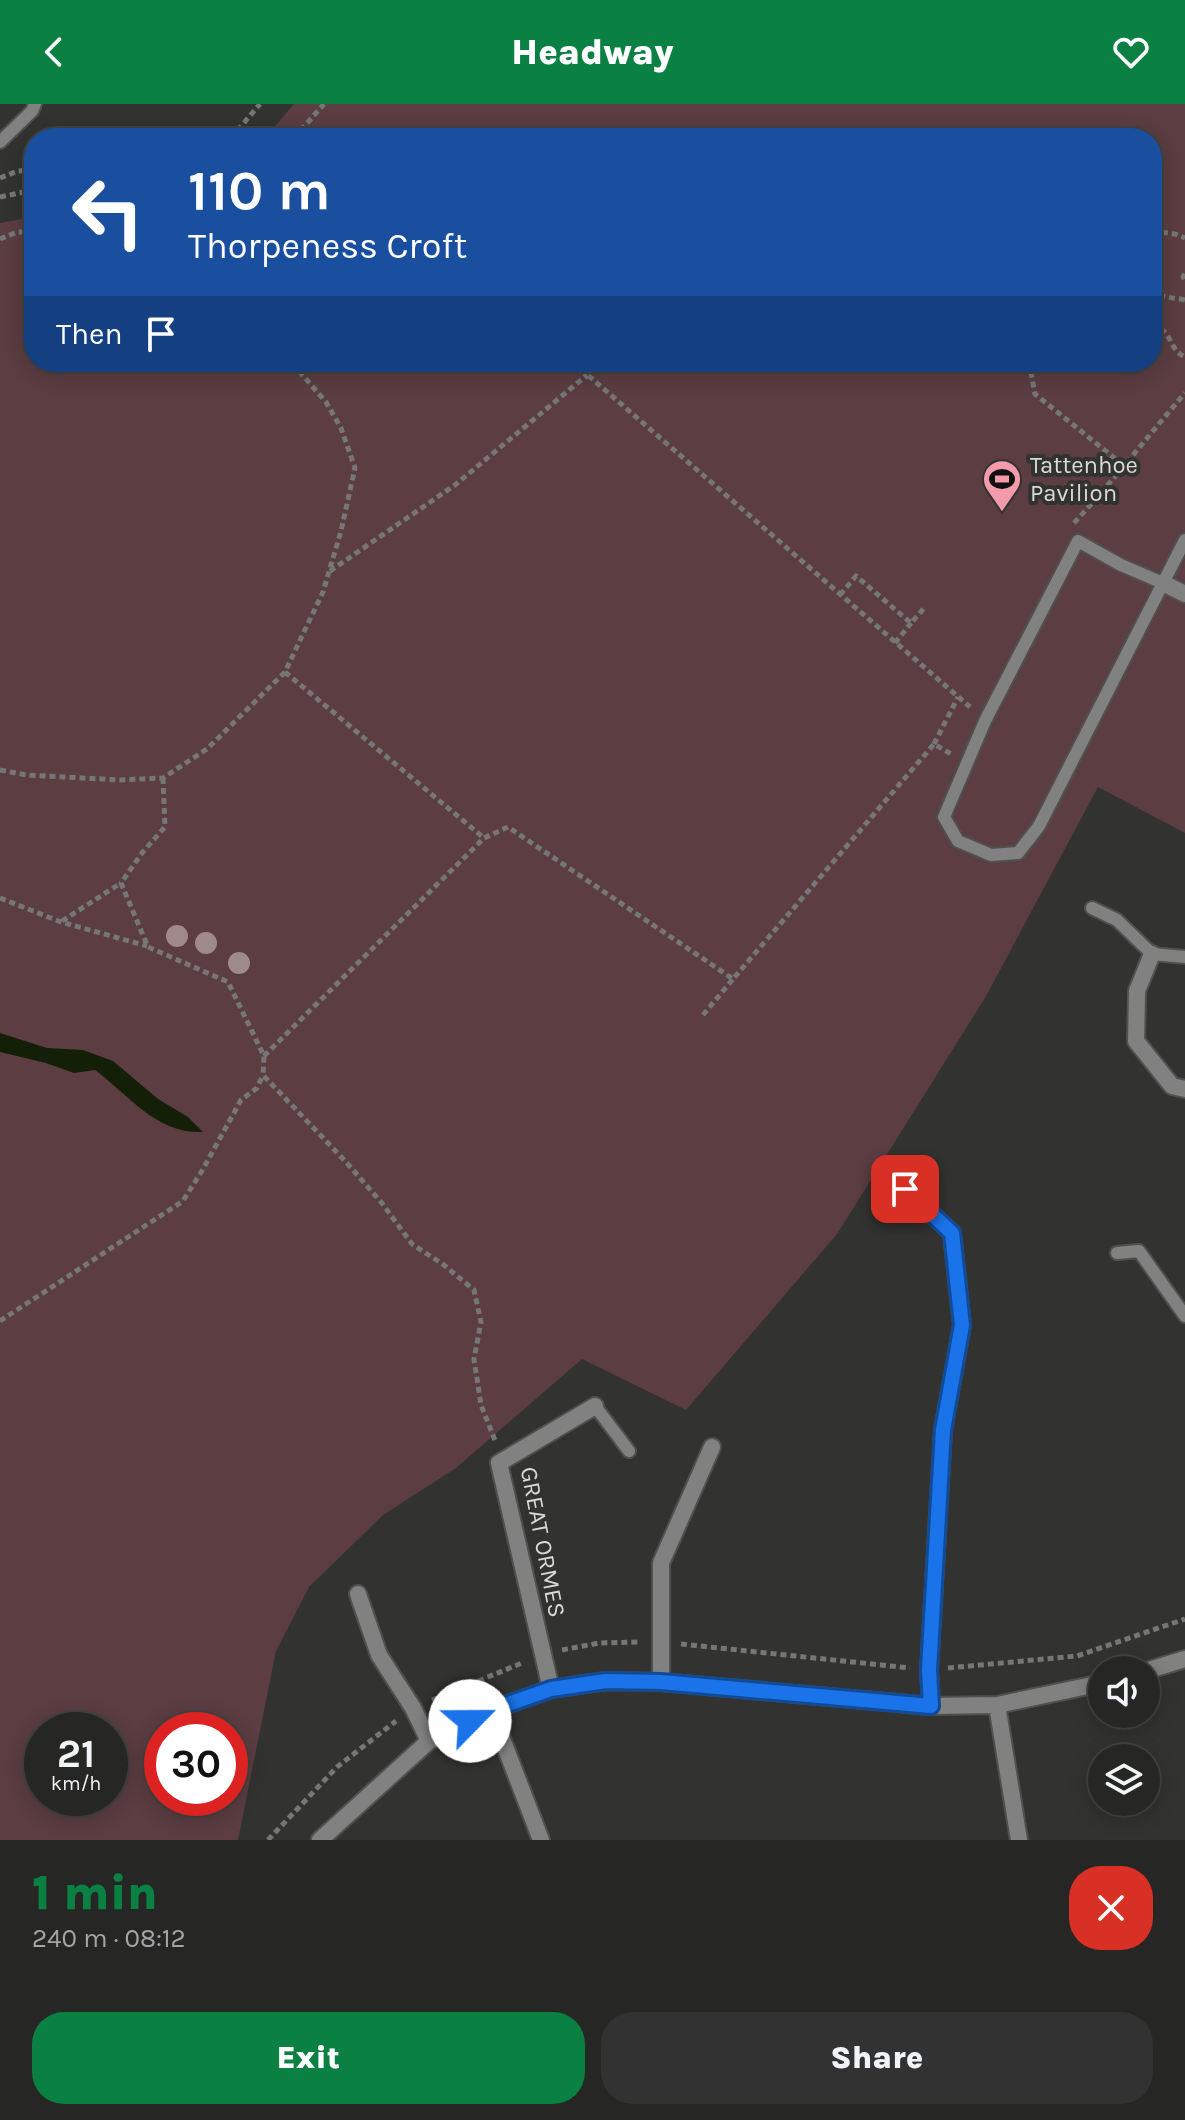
<!DOCTYPE html>
<meta charset="utf-8">
<style>
:root{--surface:#262625;--page:#323232;--text:#f1f3f6;--muted:#a4a5a7;--line:#424342;--accent:#0b8043}
body{margin:0;font-family:Karla,sans-serif;background:var(--page);color:var(--text);height:100vh;display:flex;flex-direction:column;font-size:30px;white-space:nowrap}
*{box-sizing:border-box;margin:0}
p{font-size:26px;color:var(--muted)}
.icon{flex:none;width:44px;height:44px;fill:none;stroke:currentColor;stroke-width:2;stroke-linecap:round;stroke-linejoin:round}
.map{position:relative;height:1736px;overflow:hidden}
.panel{display:flex;flex-direction:column;background:var(--surface);flex:1}
.panel>*{flex:none}
.guide{position:absolute;left:24px;top:24px;width:1138px;height:244px;border-radius:32px;box-shadow:0 4px 20px #0003,0 0 0 2px var(--line);background:#1a4fa0;color:#fff;overflow:hidden}
.tools{position:absolute;left:1088px;top:1552px;display:grid;gap:16px}
.tools a{display:grid;place-items:center;width:72px;height:72px;border-radius:50%;background:var(--surface);box-shadow:0 4px 20px #0003,0 0 0 2px var(--line);font-size:40px}
.speed{position:absolute;left:24px;top:1608px;display:flex;gap:16px;font-size:40px;font-weight:700;text-align:center}
.speed>*{display:grid;place-content:center;width:104px;height:104px;border-radius:50%;background:var(--surface);box-shadow:0 4px 20px #0003,0 0 0 2px var(--line);line-height:1}
.speed small{font-size:20px;font-weight:400}
.speed .limit{border:12px solid #d22;background:#fff;color:#111}
.pin{position:absolute;display:grid;place-items:center;width:68px;height:68px;color:#fff;margin:-34px;border-radius:16px;box-shadow:0 4px 12px #0006}
.me{position:absolute;width:88px;margin:-44px;rotate:67deg;stroke-linejoin:round;filter:drop-shadow(0 0 6px #0008)}
.turn{display:flex;align-items:center;gap:28px;height:168px;padding:0 32px;font-size:36px}
.turn .icon{width:104px;height:104px;stroke-width:2.5}
.turn b{display:block;font-size:56px;line-height:68px}
.then{display:flex;align-items:center;height:76px;padding:0 32px;background:#0003;gap:16px;font-size:30px}
.round{display:grid;place-items:center;flex:none;width:84px;height:84px;border-radius:32px;background:var(--page)}
.summary{display:flex;align-items:center;justify-content:space-between;height:136px;padding:0 32px}
h1{font-size:48px;font-weight:800;line-height:60px;color:var(--accent)}
.cta{display:flex;gap:16px;margin-top:auto;padding:16px 32px}
.cta a{flex:1;height:92px;border-radius:32px;background:var(--accent);color:#fff;font-size:32px;font-weight:800;line-height:92px;text-align:center}
.cta a+a{background:var(--page);color:var(--text)}
header{display:flex;justify-content:space-between;align-items:center;height:104px;padding:0 32px;background:var(--accent);color:#fff;font-size:36px;font-weight:800}
.map>svg:first-child{display:block}
</style>
<header><svg class="icon" aria-label="back" viewBox="0 0 24 24"><path d="M15 5l-7 7 7 7"/></svg>Headway<svg class="icon" aria-label="heart" viewBox="0 0 24 24"><path d="M12 20l-8-8c-3-5 5-10 8-4 3-6 11-1 8 4z"/></svg></header>
<div class="map">
<svg width="1185" height="1736" viewBox="0 0 1185 1736">
<rect width="100%" height="100%" fill="#323331"/>
<path fill="#5b3d42" fill-rule="evenodd" d="M294 0H1185V729L1098 683 985 894 837 1130 686 1306 582 1255 456 1364 383 1411 309 1483 276 1547 238 1736H0V119L34 113V258H1152V34H265ZM42 1626H110V1694H42ZM162 1626H230V1694H162Z"/>
<path fill="#141f07" d="M0 929 47 944 83 946 113 957 158 995 188 1013 203 1028C156 1030 130 992 95 966L74 969 46 959 0 948Z"/>
<g fill="none" stroke-linecap="round" stroke-linejoin="round">
<g stroke="#50514f" stroke-width="16">
<path id="service" d="M0 38 32 7 35 0
M1163 479 1121 461 1078 437 985 617 944 713 958 737 991 751 1018 749 1039 722 1185 436
M1092 804 1117 816 1152 850 1185 853
M1117 1149 1139 1147 1185 1212
M595 1302 629 1347"/>
</g>
<g stroke="#50514f" stroke-width="20">
<path id="minor" d="M1163 479 1185 490
M1152 850 1137 887 1136 937 1172 982 1185 985
M905 1085 952 1129 962 1221 943 1326 929 1566 931 1602
M358 1490 379 1551 413 1604 429 1637
M1146 1567 1185 1555
M661 1578V1459L712 1343
M551 1585 499 1359 595 1302
M997 1601 1019 1736
M491 1606 541 1736
M320 1736 429 1637 491 1606 551 1585 606 1577 661 1578 931 1602 997 1601 1102 1579"/>
</g>
<path stroke="#767775" stroke-width="5" stroke-dasharray="6 4" stroke-linecap="butt" d="M231 34 260 0
M294 34 324 0
M0 74 18 67 34 66
M0 93 34 86
M1152 127 1175 130 1185 134
M0 135 17 128H34
M1185 170 1183 173 1185 177
M1152 184C1160 195 1173 193 1185 196
M1152 220C1175 229 1167 244 1185 253
M562 258 582 266 970 603
M1029 258 1035 290 1123 361
M1074 419C1113 377 1148 332 1185 289
M330 467 455 381 587 271
M840 491 856 472 911 519 924 504
M895 539 911 519
M285 568 484 734
M934 640 958 593
M0 666 26 671 121 676 163 674 207 645 285 568 323 488 341 427 355 364 341 324 326 298 291 258
M163 674 165 723 142 749 121 779 148 843 228 878 264 952 263 971 346 1058 381 1098 412 1140 444 1161 474 1186 481 1218 474 1255 481 1301 496 1339
M0 794 61 818 147 842
M62 817 121 779
M703 911 733 875
M264 952 484 734 508 723 733 875 934 640 951 650
M0 1217 183 1097 203 1065 241 996 257 984 263 971
M681 1540 910 1564
M562 1546 599 1539 639 1538
M948 1564 1077 1552 1185 1515
M432 1596 522 1559
M268 1736 337 1663 396 1617"/>
<use href="#service" stroke="#828181" stroke-width="12"/>
<use href="#minor" stroke="#828181" stroke-width="16"/>
</g>
<g fill="#9e898c">
<circle cx="177" cy="832" r="11"/>
<circle cx="206" cy="839" r="11"/>
<circle cx="239" cy="859" r="11"/>
</g>
<g fill="none" stroke-linecap="round" stroke-linejoin="round">
<g stroke="#114b97" stroke-width="20">
<path id="route" d="M470 1617 491 1606 551 1585 606 1577 661 1578 931 1602 929 1566 943 1326 962 1221 952 1129 905 1085"/>
</g>
<use href="#route" stroke="#1a73e8" stroke-width="14"/>
</g>
<defs>
<g id="stadium-pin" transform="scale(2)"><path d="M0 17L-7.5 6A9.5 9.5 0 1 1 7.5 6Z" fill="#f39aab" stroke="#323331"/><path d="M0-5a6.5 5 0 1 0 0 10a6.5 5 0 1 0 0-10ZM-3.5-1.8h7v3.6h-7Z" fill="#111"/></g>
</defs>
<g fill-rule="evenodd">
<use href="#stadium-pin" x="1002" y="375"/>
</g>
<g text-anchor="middle" dominant-baseline="central" stroke-width="8" stroke-linejoin="round" paint-order="stroke">
<g font-size="24" fill="#d8d9d8" stroke="#323331" text-anchor="start">
<text x="1030" y="361">Tattenhoe<tspan x="1030" dy="28">Pavilion</tspan></text>
</g>
<g font-size="24" fill="#d8d9d8" stroke="#323331">
<text transform="translate(543 1438) rotate(79)">GREAT ORMES</text>
</g>
</g>
</svg>
<div class="tools">
<a><svg class="icon" aria-label="sound" viewBox="0 0 24 24"><path d="M4 9h4l5-4v14l-5-4H4zM17 9q2 3 0 6"/></svg></a>
<a><svg class="icon" aria-label="layers" viewBox="0 0 24 24"><path d="M12 4l9 5-9 5-9-5zM3 14l9 5 9-5"/></svg></a>
</div>
<div class="speed"><div>21<small>km/h</small></div><div class="limit">30</div></div>
<div class="pin" style="left:905px;top:1085px;background:#d93025"><svg class="icon" aria-label="arrive" viewBox="0 0 24 24"><path d="M6 21V4h12l-3 4 3 4H6"/></svg></div>
<svg class="me" style="left:470px;top:1617px" viewBox="-20 -20 40 40"><circle r="19" fill="#fff"/><path d="M0-13L10 11 0 6-10 11z" fill="#1a73e8"/></svg>
<div class="guide">
<div class="turn"><svg class="icon" aria-label="left" viewBox="0 0 24 24"><path d="M17 20v-9H6M10 6l-5 5 5 5"/></svg><div><b>110 m</b>Thorpeness Croft</div></div>
<div class="then">Then<svg class="icon" aria-label="arrive" viewBox="0 0 24 24"><path d="M6 21V4h12l-3 4 3 4H6"/></svg></div>
</div>
</div>
<section class="panel">
<div class="summary"><div><h1>1 min</h1><p>240 m · 08:12</p></div><a class="round" style="background:#d93025;color:#fff"><svg class="icon" aria-label="close" viewBox="0 0 24 24"><path d="M6 6l12 12M18 6L6 18"/></svg></a></div>
<div class="cta"><a>Exit</a><a>Share</a></div>
</section>
